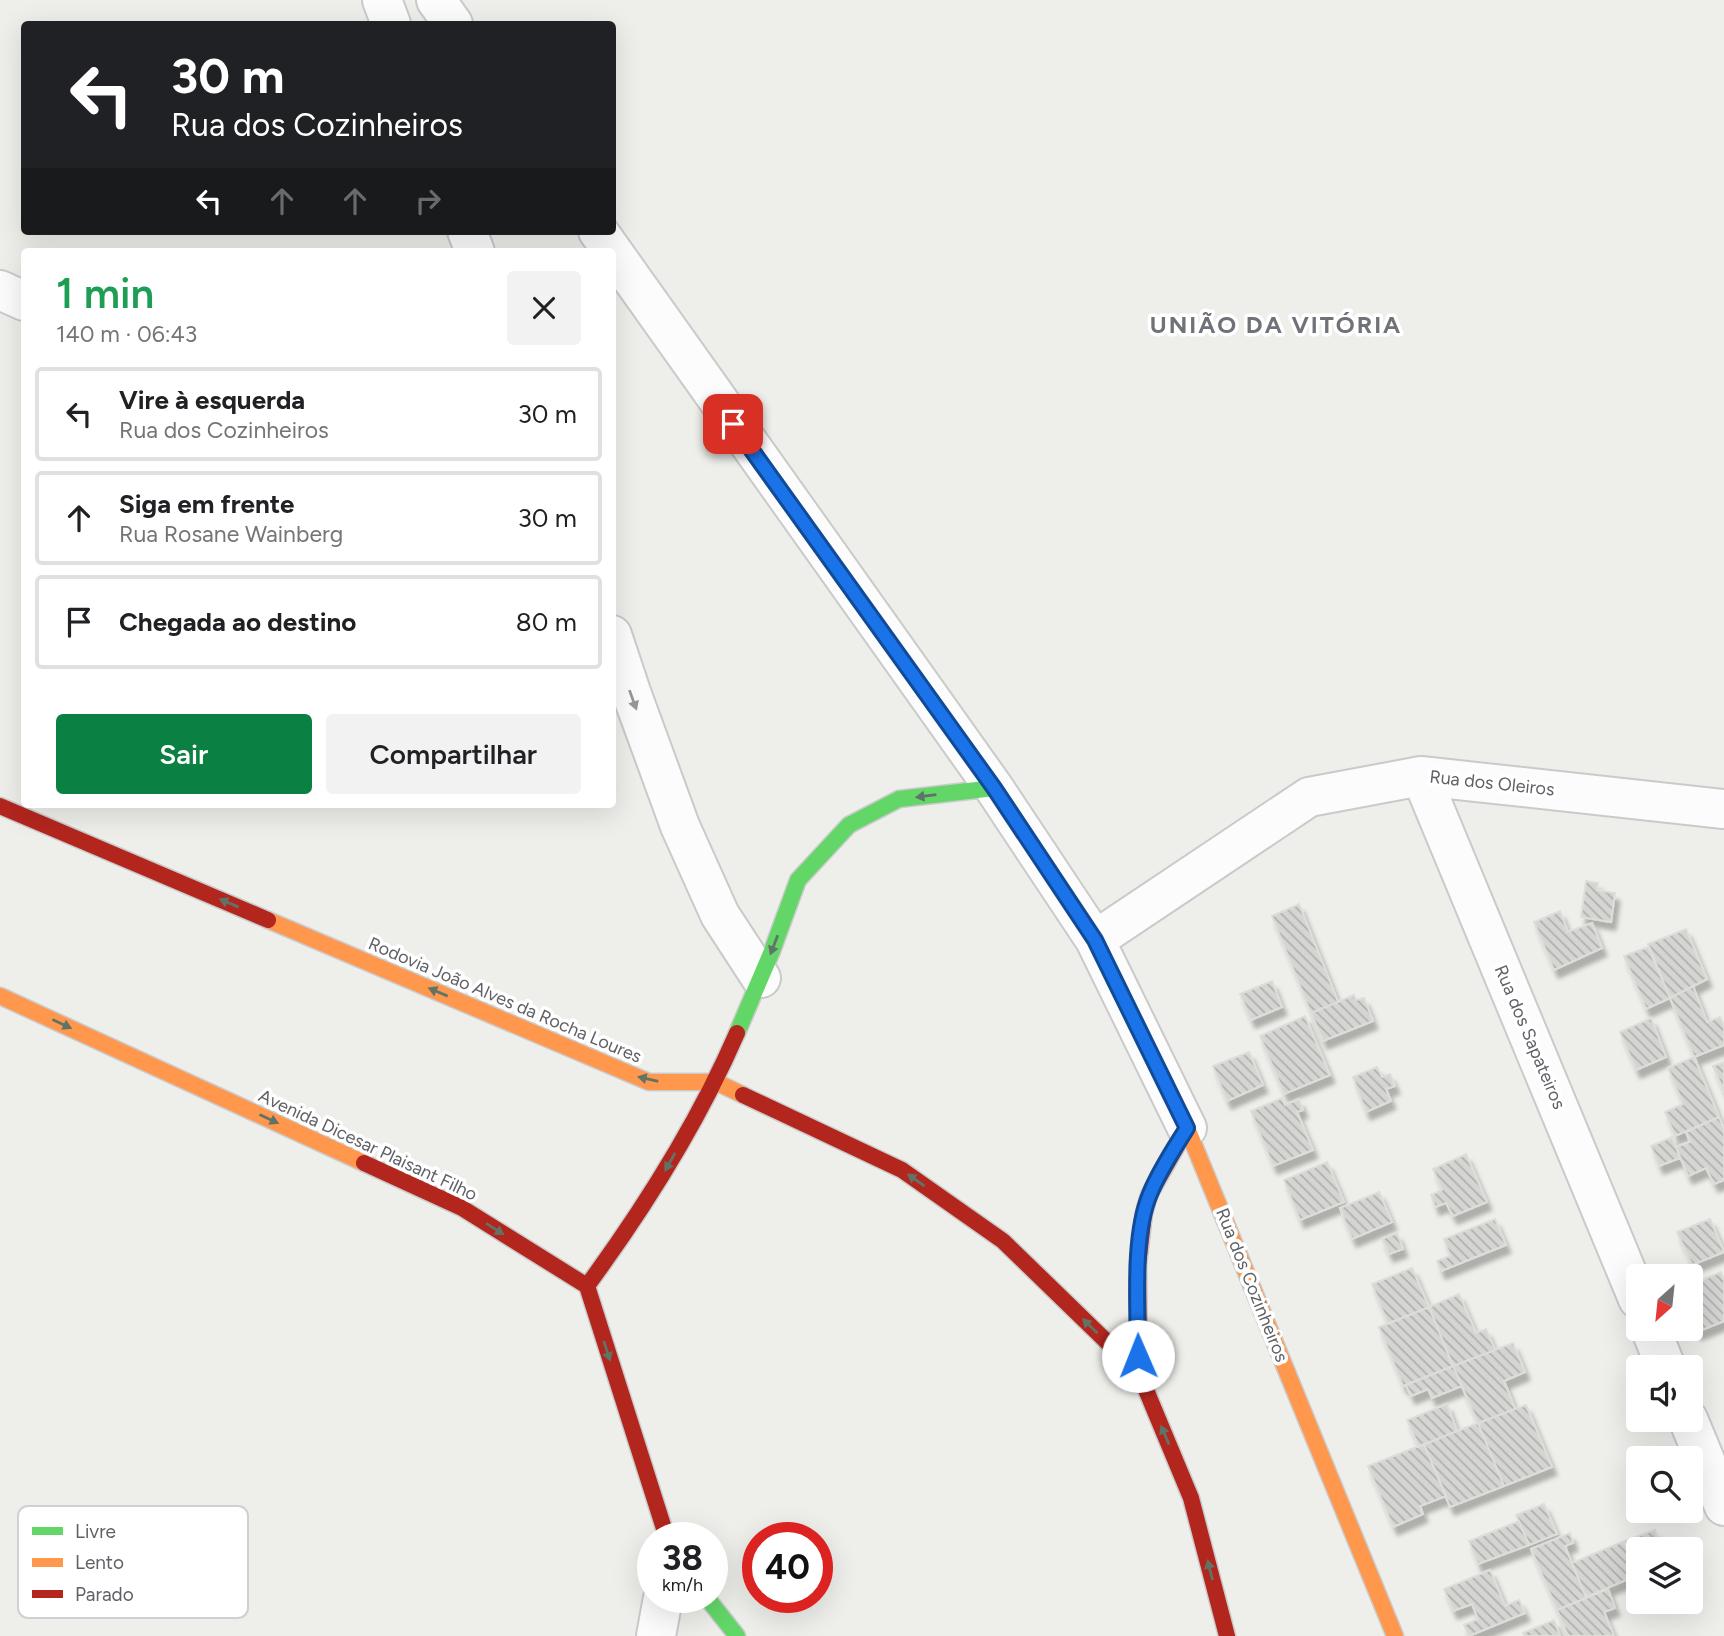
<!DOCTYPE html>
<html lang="pt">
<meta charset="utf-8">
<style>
:root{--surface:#fff;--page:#f2f2f2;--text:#202124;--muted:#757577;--line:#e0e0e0;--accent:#0b8043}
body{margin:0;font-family:Figtree,sans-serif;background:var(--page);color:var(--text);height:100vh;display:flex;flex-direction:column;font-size:26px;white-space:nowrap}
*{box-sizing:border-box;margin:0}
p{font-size:23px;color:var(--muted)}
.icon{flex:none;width:38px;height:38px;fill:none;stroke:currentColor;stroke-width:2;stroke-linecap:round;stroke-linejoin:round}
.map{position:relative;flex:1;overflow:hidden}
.drawer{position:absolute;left:21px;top:248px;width:595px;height:560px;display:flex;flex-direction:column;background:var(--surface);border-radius:7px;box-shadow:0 7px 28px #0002}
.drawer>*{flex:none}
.hud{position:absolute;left:21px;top:21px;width:595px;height:214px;border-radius:7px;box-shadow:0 7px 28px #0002;background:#202124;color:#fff;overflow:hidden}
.needle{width:46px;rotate:207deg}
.tools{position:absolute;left:1626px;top:1264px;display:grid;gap:14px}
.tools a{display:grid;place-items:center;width:77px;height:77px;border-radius:7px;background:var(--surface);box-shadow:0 7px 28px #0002;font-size:35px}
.speed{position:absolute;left:637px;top:1522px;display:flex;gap:14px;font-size:35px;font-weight:700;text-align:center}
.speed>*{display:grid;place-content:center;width:91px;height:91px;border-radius:50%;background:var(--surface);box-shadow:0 7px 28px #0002;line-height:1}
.speed small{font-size:18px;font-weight:400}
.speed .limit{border:10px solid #d22;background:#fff;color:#111}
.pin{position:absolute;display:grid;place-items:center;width:60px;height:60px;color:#fff;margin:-30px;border-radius:14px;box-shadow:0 4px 10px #0006}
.me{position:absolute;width:77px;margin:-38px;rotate:359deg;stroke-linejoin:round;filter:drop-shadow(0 0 5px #0008)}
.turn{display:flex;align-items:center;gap:24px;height:147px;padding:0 35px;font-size:32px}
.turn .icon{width:91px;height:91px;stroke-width:2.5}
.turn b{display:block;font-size:49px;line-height:60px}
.lanes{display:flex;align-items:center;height:66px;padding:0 35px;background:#0003;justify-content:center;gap:35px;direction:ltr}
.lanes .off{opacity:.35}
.round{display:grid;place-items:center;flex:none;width:74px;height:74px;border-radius:7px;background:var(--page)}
.overview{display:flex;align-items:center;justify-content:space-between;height:119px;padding:0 35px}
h1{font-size:42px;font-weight:600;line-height:52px;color:#1e9e55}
.primary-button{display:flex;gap:14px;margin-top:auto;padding:14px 35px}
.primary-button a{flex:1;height:80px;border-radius:7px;background:var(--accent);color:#fff;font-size:28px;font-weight:600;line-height:80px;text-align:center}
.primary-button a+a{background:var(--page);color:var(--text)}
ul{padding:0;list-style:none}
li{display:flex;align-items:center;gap:21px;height:94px;margin:0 14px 10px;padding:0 21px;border:4px solid var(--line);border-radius:7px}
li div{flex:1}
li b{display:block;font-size:26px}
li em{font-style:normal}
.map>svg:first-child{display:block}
</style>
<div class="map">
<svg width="1724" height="1636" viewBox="0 0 1724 1636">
<defs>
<pattern id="building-back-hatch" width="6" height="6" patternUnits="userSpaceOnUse" patternTransform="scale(1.75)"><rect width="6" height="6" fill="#d5d5d3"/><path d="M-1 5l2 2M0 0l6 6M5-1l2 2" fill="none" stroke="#b0b0af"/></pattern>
<filter id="shadow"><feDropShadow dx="4.5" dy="8" stdDeviation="2" flood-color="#0004"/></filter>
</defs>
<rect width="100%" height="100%" fill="#eeeeea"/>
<path fill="url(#building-back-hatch)" stroke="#deded9" stroke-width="2" filter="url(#shadow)" d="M1586 881 1598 883 1597 890 1615 893 1611 922 1581 917Z
M1299 904 1338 1002 1311 1013 1272 916Z
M1560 911 1568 932 1592 923 1602 948 1554 970 1534 922Z
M1686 929 1707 979 1670 998 1648 944Z
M1648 947 1670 998 1646 1009 1624 956Z
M1272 981 1282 1007 1251 1020 1240 994Z
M1693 986 1707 1022 1720 1017 1724 1025V1045L1694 1057 1670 998Z
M1354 995 1356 1000 1364 998 1373 1021 1323 1041 1311 1013Z
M1305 1016 1330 1075 1284 1094 1260 1036Z
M1651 1018 1666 1057 1636 1070 1620 1032Z
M1249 1052 1263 1085 1227 1101 1213 1066Z
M1694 1057 1719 1117 1675 1136 1665 1112 1683 1104 1668 1068Z
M1724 1062V1092L1713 1066Z
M1377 1067 1382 1077 1390 1074 1395 1086 1386 1089 1391 1101 1366 1112 1353 1077Z
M1282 1098 1285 1105 1299 1099 1303 1110 1297 1112 1313 1150 1273 1166 1251 1111Z
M1719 1117 1724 1129V1180L1714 1184 1706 1168 1688 1176 1676 1147 1690 1142 1686 1132Z
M1672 1137 1680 1158 1659 1166 1651 1146Z
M1466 1154 1487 1202 1453 1216 1446 1203 1435 1207 1431 1195 1442 1190 1433 1169Z
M1327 1162 1344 1202 1300 1220 1284 1180Z
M1379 1192 1392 1222 1352 1239 1340 1208Z
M1495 1219 1506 1245 1441 1271 1437 1261 1450 1256 1444 1239Z
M1710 1219 1724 1252 1692 1265 1677 1232Z
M1397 1233 1403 1249 1389 1254 1382 1239Z
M1412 1268 1429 1307 1388 1324 1372 1284Z
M1721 1272 1724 1280V1321L1697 1332 1690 1316V1285Z
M1459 1294 1476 1333 1486 1329 1495 1350 1453 1366 1429 1307Z
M1429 1307 1453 1366 1403 1386 1379 1327Z
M1513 1343 1525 1372 1504 1381 1515 1409 1478 1423 1453 1366Z
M1453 1366 1462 1386 1432 1398 1428 1389 1411 1396 1406 1385Z
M1447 1404 1457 1431 1419 1447 1407 1420Z
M1526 1405 1552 1467 1504 1486 1478 1423Z
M1478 1423 1504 1486 1450 1507 1424 1444Z
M1424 1444 1446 1496 1420 1506 1423 1514 1393 1527 1368 1466Z
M1544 1504 1557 1534 1529 1545 1516 1515Z
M1519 1521 1529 1545 1478 1564 1469 1541Z
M1655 1530 1662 1549H1638V1575L1624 1541Z
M1570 1533 1573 1543 1565 1546 1586 1598 1557 1610 1531 1549Z
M1624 1541 1638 1575 1586 1597 1572 1563Z
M1490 1570 1505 1606 1519 1600 1525 1613 1469 1636 1464 1625 1478 1619 1472 1604 1453 1611 1444 1589Z
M1608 1589 1615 1608 1604 1612 1614 1636H1568L1557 1610Z
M1554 1620 1560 1636H1525L1523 1633Z"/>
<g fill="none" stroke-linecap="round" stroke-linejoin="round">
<g stroke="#cacaca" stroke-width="42">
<path id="street" d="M382 0 391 24
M436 0 453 24
M467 231 475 252
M598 231 994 788 1095 940 1187 1128
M0 290 24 301
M612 635 631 692 680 826 720 915 761 978
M1421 776 1638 1299
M1095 940 1309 797 1421 776 1724 809
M1650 1328 1666 1367
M1688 1419 1724 1506
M656 1636 663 1598"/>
</g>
<g stroke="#cbcbcc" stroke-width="19">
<path id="fast" d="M737 1033 772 951 798 880 849 825 899 799 994 788
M707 1598 737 1636"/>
</g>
<g stroke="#cbcbcc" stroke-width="19">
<path id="slow" d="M268 920 649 1082H716L743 1095
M0 996 364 1163
M1187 1128 1395 1636"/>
</g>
<g stroke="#cbcbcc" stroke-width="19">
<path id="jam" d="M0 806 268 920
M743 1095 902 1170 1003 1241 1139 1373
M1187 1128 1149 1195 1144 1213 1138 1265 1139 1373 1191 1498 1227 1636
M364 1163 462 1208 587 1286 667 1538
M587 1286C645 1207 698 1123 737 1033"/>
</g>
<use href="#street" stroke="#fcfcfc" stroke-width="38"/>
<use href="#fast" stroke="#63d668" stroke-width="16"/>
<use href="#slow" stroke="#ff974d" stroke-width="16"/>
<use href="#jam" stroke="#b3261e" stroke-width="16"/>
</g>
<defs><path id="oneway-solid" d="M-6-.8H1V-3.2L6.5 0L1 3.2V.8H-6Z" transform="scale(1.75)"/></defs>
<use fill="#96979b" href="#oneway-solid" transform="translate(633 700) rotate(70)"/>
<g fill="#607367">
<use href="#oneway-solid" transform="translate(926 796) rotate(173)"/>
<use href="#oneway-solid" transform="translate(229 903) rotate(-157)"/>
<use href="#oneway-solid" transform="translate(774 945) rotate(111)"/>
<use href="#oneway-solid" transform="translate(438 992) rotate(-157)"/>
<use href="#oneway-solid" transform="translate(62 1024) rotate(25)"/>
<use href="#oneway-solid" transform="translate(648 1079) rotate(-167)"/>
<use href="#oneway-solid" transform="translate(269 1119) rotate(25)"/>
<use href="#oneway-solid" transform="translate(670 1162) rotate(119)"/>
<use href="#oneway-solid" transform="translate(916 1180) rotate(-145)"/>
<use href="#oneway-solid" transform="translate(495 1229) rotate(32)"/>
<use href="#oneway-solid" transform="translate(1090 1326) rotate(-136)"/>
<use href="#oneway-solid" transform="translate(607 1351) rotate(72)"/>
<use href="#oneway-solid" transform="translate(1165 1435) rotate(-113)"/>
<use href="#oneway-solid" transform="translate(1210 1570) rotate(-104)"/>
</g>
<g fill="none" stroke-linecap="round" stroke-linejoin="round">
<g stroke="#114b97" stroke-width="18">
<path id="route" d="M733 424 994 788 1095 940 1187 1128C1174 1149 1159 1171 1150 1194 1132 1236 1138 1309 1138 1356"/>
</g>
<use href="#route" stroke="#1a73e8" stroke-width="12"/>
</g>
<g text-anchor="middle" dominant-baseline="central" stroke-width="7" stroke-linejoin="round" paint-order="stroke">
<g font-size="18" fill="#5f6167" stroke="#fff">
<text transform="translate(1492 783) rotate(6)">Rua dos Oleiros</text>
<text transform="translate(505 1000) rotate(23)">Rodovia João Alves da Rocha Loures</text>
<text transform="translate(1530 1037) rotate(67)">Rua dos Sapateiros</text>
<text transform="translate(368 1145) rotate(25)">Avenida Dicesar Plaisant Filho</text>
<text transform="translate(1252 1285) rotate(68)">Rua dos Cozinheiros</text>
</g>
<g font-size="24" font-weight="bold" letter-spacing="2" fill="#707279" stroke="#fff">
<text x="1276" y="324">UNIÃO DA VITÓRIA</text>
</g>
</g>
<rect x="18" y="1506" width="230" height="112" rx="10" fill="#fff" stroke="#cfd0d1" stroke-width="2"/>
<rect x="32" y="1527" width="31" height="8" fill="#63d668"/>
<rect x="32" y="1558" width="31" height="9" fill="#ff974d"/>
<rect x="32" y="1590" width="31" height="8" fill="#b3261e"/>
<g font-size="19" fill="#5f6167">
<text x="75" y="1538">Livre</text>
<text x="75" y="1569">Lento</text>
<text x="75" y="1601">Parado</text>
</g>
</svg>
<div class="tools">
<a><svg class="needle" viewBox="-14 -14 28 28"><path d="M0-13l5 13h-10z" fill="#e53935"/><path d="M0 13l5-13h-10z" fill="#757577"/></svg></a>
<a><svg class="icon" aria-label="sound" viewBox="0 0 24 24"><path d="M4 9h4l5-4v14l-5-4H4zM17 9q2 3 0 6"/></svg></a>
<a><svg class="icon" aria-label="search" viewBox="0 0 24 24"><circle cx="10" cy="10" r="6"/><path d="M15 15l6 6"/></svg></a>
<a><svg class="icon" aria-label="layers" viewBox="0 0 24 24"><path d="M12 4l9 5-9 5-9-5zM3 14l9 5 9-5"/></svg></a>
</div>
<div class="speed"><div>38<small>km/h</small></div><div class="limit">40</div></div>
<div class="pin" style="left:733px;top:424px;background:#d93025"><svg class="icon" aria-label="arrive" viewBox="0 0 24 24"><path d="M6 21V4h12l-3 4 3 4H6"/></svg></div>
<svg class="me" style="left:1138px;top:1356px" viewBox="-20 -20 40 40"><circle r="19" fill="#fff"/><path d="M0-13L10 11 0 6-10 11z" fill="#1a73e8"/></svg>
<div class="hud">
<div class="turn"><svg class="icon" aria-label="left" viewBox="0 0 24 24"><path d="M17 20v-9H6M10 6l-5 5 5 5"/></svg><div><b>30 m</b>Rua dos Cozinheiros</div></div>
<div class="lanes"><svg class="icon" aria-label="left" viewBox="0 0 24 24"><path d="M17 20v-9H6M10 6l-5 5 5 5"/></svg><svg class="icon off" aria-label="ahead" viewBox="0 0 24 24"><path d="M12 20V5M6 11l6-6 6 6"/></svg><svg class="icon off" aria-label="ahead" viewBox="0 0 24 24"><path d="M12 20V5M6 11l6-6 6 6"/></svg><svg class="icon off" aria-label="right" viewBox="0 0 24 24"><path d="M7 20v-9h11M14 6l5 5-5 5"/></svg></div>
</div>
<section class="drawer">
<div class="overview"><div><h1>1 min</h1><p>140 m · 06:43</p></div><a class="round"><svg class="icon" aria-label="close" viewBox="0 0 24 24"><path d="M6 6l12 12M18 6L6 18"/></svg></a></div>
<ul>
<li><svg class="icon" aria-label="left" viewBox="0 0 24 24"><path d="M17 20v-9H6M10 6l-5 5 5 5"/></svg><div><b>Vire à esquerda</b><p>Rua dos Cozinheiros</p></div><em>30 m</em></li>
<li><svg class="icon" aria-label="ahead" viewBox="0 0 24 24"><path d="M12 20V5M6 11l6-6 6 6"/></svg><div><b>Siga em frente</b><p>Rua Rosane Wainberg</p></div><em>30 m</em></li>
<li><svg class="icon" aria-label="arrive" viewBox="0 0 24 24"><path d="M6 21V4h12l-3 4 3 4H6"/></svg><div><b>Chegada ao destino</b></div><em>80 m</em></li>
</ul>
<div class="primary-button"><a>Sair</a><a>Compartilhar</a></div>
</section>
</div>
